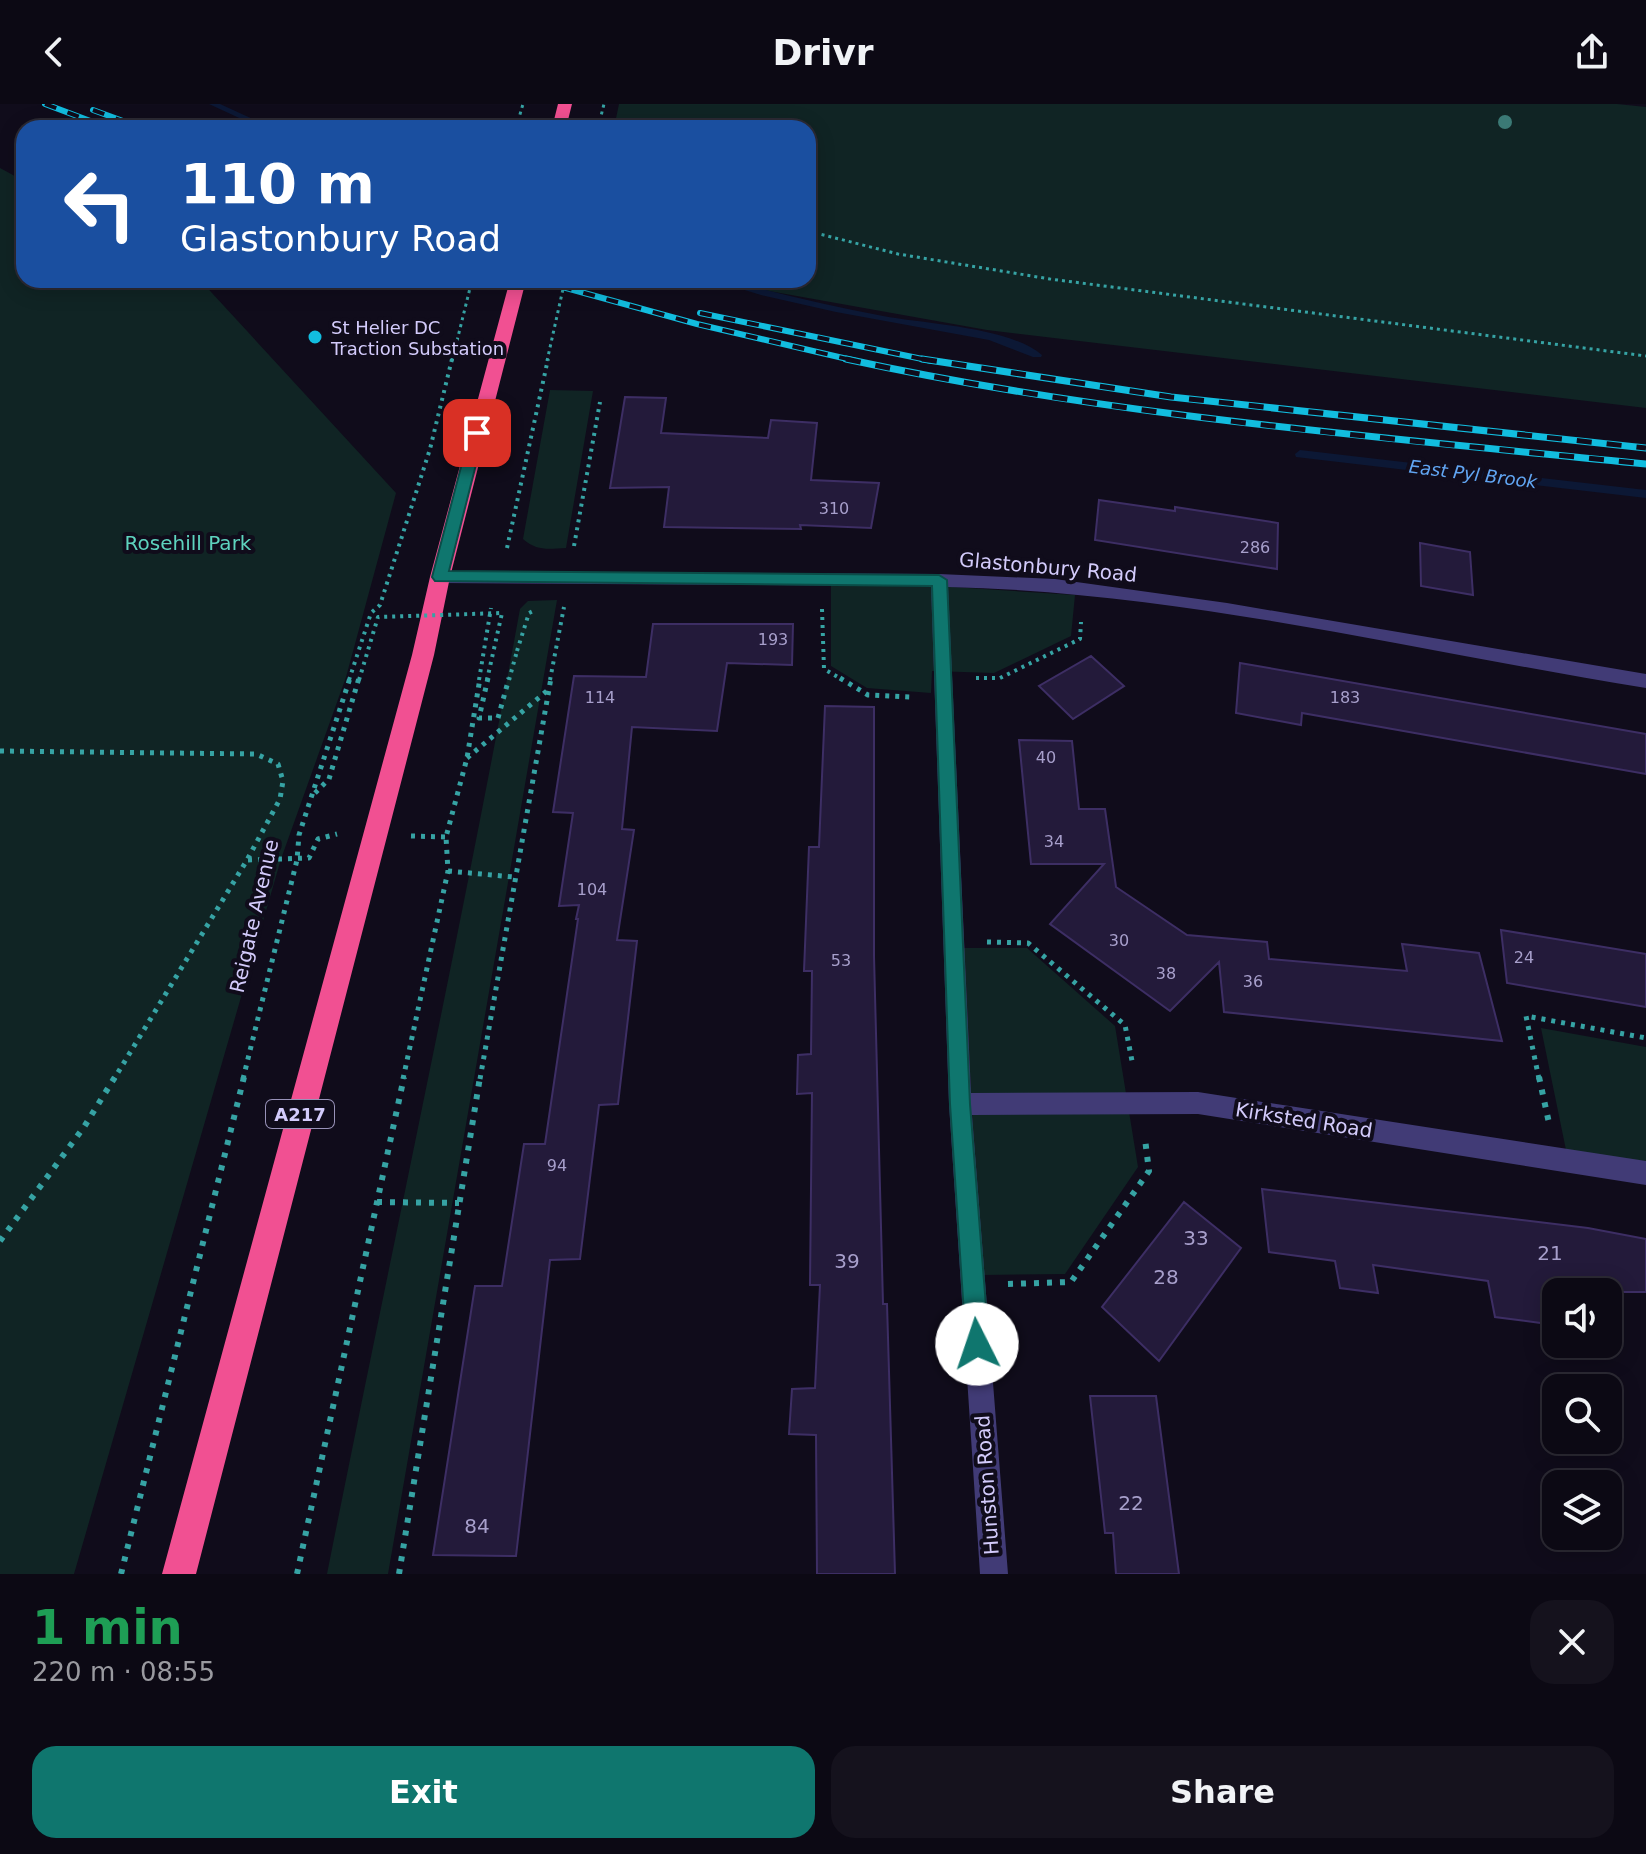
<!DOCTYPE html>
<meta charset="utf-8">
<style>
:root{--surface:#0c0914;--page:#15121d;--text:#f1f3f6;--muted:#9a9aa0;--line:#2c2a34;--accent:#0f766e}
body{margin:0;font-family:"DejaVu Sans",sans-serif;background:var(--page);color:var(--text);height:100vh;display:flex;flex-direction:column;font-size:30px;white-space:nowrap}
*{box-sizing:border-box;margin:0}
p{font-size:26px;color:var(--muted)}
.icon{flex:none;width:44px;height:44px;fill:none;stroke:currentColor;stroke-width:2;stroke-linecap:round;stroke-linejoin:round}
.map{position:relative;height:1470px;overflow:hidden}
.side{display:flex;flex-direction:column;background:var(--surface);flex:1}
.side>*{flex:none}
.top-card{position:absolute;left:16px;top:16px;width:800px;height:168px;border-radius:24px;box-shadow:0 4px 20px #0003,0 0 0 2px var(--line);background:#1a4fa0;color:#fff;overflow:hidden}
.buttons{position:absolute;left:1542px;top:1174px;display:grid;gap:16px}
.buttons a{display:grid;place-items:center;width:80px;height:80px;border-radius:16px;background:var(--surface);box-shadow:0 4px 20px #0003,0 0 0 2px var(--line);font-size:40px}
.pin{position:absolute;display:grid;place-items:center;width:68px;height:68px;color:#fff;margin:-34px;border-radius:16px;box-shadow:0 4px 12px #0006}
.me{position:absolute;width:88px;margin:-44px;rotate:356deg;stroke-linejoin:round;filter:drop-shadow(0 0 6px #0008)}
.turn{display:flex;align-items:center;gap:28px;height:168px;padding:0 32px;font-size:36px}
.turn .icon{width:104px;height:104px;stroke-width:2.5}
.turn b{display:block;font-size:56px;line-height:68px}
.round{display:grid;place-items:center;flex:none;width:84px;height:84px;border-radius:24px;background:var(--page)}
.head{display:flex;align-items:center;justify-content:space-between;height:136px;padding:0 32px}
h1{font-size:48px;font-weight:600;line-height:60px;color:#1e9e55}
.primary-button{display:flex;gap:16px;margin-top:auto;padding:16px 32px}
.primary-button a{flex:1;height:92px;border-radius:24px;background:var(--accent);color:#fff;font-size:32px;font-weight:600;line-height:92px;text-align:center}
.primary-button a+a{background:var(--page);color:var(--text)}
header{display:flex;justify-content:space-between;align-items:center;height:104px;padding:0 32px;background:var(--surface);font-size:36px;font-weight:600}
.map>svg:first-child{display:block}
</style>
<header><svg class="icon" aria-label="back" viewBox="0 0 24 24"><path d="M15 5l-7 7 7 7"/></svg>Drivr<svg class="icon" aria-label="share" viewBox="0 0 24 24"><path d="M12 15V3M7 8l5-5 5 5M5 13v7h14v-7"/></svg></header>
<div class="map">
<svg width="1646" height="1470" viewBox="0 0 1646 1470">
<rect width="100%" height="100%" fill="#100c1b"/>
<path fill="#102424" d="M619 0H1617L1646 3V304L987 226 708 176H808V24H614Z
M0 64 24 77V176H200L396 389 346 573 281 755 74 1470H0Z
M550 286 593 287 566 444C547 445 537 447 523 435Z
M831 481 953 483 1075 491 1071 532 994 569 932 567 931 589 867 584 831 562Z
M557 496 388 1470H327C391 1148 461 828 520 505L528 497Z
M963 844H1027L1115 922 1138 1063 1065 1170 981 1171Z
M1541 924 1646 943V1059L1566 1046Z"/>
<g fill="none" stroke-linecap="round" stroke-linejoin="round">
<path fill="#0c1835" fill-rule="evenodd" d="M209 0H220L272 24H261Z
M712 176H728C779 190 831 202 883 212 926 220 1009 223 1042 251L1041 253H1033L989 236 836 208 761 191Z
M1300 346 1646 386V394L1296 353 1295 350Z"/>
</g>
<path fill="#231a3a" stroke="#3d2e64" stroke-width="2" d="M625 293 666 294 661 329 768 334 771 316 817 319 811 376 879 379 871 424 800 421 801 425 664 423 669 383 610 384Z
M1099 396 1175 407V403L1278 419 1277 465 1095 436Z
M1420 439 1470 448 1473 491 1421 482Z
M653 520H793L792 561 727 559 717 627 632 623 622 725 634 726 617 836 637 837 618 1000 599 1001 580 1155 550 1156 516 1452 433 1451 475 1182H502L524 1040H545L578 815H576L579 801 559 802 573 709 553 708 574 572 646 573Z
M1091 552 1124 582 1073 615 1039 582Z
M1240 559 1646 630V670L1302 609 1301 621 1236 609Z
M825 602 874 603V852L883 1200H887L895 1470H817L816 1331 789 1330 792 1285 815 1284 820 1181H810L812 989 797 990 798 951 811 950 812 867H804L809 743H819Z
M1019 636 1072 637 1079 705H1105L1116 783 1187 831 1267 838 1269 855 1407 867 1402 840 1479 849 1502 937 1224 908 1219 858 1170 907 1050 820 1104 760H1031Z
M1501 826 1646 850V903L1507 879Z
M1262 1085 1588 1124 1646 1135V1188H1556V1221L1495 1213 1488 1177 1373 1161 1378 1189 1340 1184 1335 1157 1269 1148Z
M1184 1098 1241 1144 1159 1257 1102 1203Z
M1090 1292H1156L1179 1470H1116L1113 1429H1105Z"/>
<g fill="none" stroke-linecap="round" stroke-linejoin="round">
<path stroke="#36a3a4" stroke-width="3" stroke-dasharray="3 4" stroke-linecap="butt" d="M516 24 523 0
M598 24 604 0
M808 127 898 150 1050 175 1646 252
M452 257 472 176
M547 257 565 176"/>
<path stroke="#36a3a4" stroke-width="4" stroke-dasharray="3 5" stroke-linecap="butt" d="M574 442 600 298
M507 444 548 255
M822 505 824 565 843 576
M517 547 529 509 535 506
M976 574H1000L1080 535 1081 518
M349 576 371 509 380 501 430 345 452 255
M479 576 491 504
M550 576 564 503"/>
<path stroke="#36a3a4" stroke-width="5" stroke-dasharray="4 6" stroke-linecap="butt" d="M840 574 868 591 911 593
M0 647 256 650 278 660 283 677 280 695 247 756 114 975
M467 654 548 586
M315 689 329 675
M411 732 446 733
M248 756 309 754 318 735 337 730
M448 767 514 773
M987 838 1028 839 1125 921 1133 962
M243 975 297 756 299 731 350 574
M403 975 448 767 446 733 467 654 480 574
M480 975 551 574
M1539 975 1526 912 1646 934"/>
<path stroke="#36a3a4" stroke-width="6" stroke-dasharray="5 8" stroke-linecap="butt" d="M1539 973 1549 1019
M377 1098 459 1099
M0 1137 84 1023 115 973
M1008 1180 1071 1178 1149 1067 1145 1035
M121 1470 244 973
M297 1470 404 973
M399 1470 480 973"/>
<path fill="#413b76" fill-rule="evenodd" d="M440 467 939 470 1055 475 1227 499 1646 570V584C1415 547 1183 488 948 483L971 989 1198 988 1646 1057V1081L1198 1010 972 1011 1008 1470H980L949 1000 931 482 440 479 431 473Z"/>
<path fill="#f15092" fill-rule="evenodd" d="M558 0H572L566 24H552Z
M510 176H526L450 473 434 551 196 1470H162L412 551 430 473Z"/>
<g stroke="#12bddf" stroke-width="6">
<path id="rail-far1" d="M45 0 109 24
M93 6 142 24
M537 176 697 220 856 257
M700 209 932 257"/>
</g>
<g stroke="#12bddf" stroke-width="7">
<path id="rail" d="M846 255C1109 312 1379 333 1646 360
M922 255 1171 293 1646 344"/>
</g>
<use href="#rail-far1" stroke="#100c1b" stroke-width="4" stroke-dasharray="12" stroke-linecap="butt"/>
<use href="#rail" stroke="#100c1b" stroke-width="5" stroke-dasharray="15" stroke-linecap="butt"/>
<path stroke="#36a3a4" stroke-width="4" stroke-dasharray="3 5" stroke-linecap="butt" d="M359 576 378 513 502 509 487 576
M509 576 517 547"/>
<path stroke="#36a3a4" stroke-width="5" stroke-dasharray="4 6" stroke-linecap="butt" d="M488 574 479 614H498L509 574
M329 675 359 574"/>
</g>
<circle fill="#3b7975" cx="1505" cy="18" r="7"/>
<path fill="#0f766e" stroke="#0a4d48" stroke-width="2" d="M477 325 484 329 449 467 939 471 947 476 970 1000 989 1240 985 1248 977 1251 969 1248 966 1240 950 1000 932 482 435 477 432 473 470 329Z"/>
<circle fill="#12bddf" stroke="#100c1b" stroke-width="3" cx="315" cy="233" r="8"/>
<g text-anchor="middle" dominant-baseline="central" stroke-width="8" stroke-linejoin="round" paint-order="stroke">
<g font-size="16" fill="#a79fcb">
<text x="834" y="404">310</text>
<text x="1255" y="443">286</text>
<text x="773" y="535">193</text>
<text x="600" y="593">114</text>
<text x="1345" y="593">183</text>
<text x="1046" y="653">40</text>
<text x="1054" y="737">34</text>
<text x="592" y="785">104</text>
<text x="1119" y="836">30</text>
<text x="1524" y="853">24</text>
<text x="841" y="856">53</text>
<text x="1166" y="869">38</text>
<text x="1253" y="877">36</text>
<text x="557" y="1061">94</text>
</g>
<g font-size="18" fill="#d3cbfb" stroke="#100c1b" text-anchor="start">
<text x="331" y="223">St Helier DC<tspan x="331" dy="21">Traction Substation</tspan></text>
</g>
<g font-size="18" font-style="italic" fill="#61a5f2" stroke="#100c1b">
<text transform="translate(1473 370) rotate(7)">East Pyl Brook</text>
</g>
<rect fill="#100c1b" stroke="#9892b8" stroke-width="2" x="266" y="996" width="68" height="28" rx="6"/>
<g font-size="18" font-weight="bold" fill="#d3cbfb">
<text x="300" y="1010">A217</text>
</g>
<g font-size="20" fill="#5ed3be" stroke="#100c1b">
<text x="188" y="439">Rosehill Park</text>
</g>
<g font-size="20" fill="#d3cbfb" stroke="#100c1b">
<text transform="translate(1048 463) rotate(5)">Glastonbury Road</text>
<text transform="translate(254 812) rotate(-77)">Reigate Avenue</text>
<text transform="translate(1304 1016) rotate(9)">Kirksted Road</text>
<text transform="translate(987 1381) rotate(-94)">Hunston Road</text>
</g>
<g font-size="20" fill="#a79fcb">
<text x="1196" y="1134">33</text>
<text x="1550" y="1149">21</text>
<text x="847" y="1157">39</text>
<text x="1166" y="1173">28</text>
<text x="1131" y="1399">22</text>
<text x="477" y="1422">84</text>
</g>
</g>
</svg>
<div class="buttons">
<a><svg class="icon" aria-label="sound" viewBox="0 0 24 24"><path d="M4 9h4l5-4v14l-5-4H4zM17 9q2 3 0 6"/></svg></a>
<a><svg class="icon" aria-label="search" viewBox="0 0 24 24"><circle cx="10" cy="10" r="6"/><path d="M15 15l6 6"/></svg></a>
<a><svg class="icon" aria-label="layers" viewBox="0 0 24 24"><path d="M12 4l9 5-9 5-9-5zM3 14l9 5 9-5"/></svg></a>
</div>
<div class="pin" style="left:477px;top:329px;background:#d93025"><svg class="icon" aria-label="arrive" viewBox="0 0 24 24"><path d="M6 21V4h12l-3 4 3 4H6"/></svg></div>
<svg class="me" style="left:977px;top:1240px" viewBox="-20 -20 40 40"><circle r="19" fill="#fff"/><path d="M0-13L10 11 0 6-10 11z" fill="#0f766e"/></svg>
<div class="top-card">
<div class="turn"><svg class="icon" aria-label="left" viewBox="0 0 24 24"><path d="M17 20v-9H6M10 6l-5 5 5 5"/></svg><div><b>110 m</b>Glastonbury Road</div></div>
</div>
</div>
<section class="side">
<div class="head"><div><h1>1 min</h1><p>220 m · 08:55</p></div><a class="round"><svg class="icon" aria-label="close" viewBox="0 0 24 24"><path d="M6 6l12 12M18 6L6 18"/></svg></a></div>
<div class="primary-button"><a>Exit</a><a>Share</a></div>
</section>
